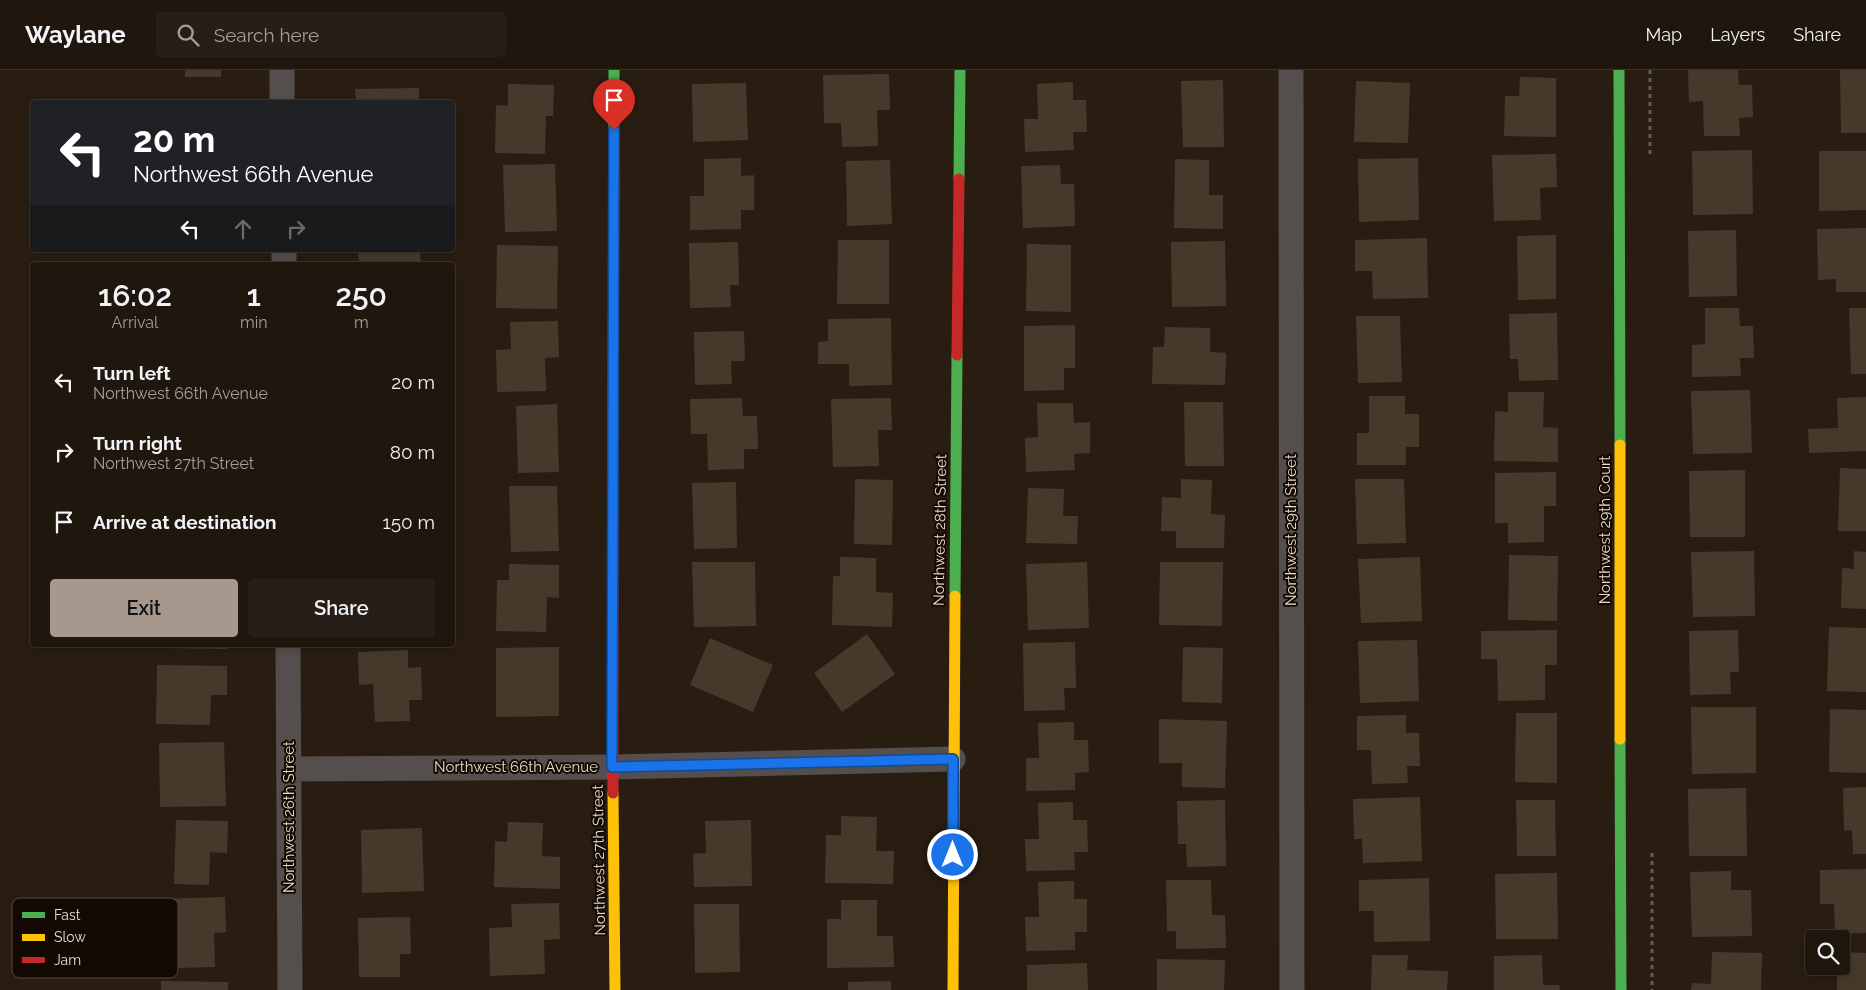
<!DOCTYPE html>
<style>
:root{--surface:#1f160e;--page:#271f17;--text:#f1f3f6;--muted:#a19f9e;--line:#3c352e;--accent:#a6988c}
body{margin:0;font-family:Raleway,sans-serif;background:var(--page);color:var(--text);height:100vh;display:flex;flex-direction:column;font-size:19px;white-space:nowrap}
*{box-sizing:border-box;margin:0}
p{font-size:16px;color:var(--muted)}
.icon{flex:none;width:28px;height:28px;fill:none;stroke:currentColor;stroke-width:2;stroke-linecap:round;stroke-linejoin:round}
.map{position:relative;flex:1;overflow:hidden}
.drawer{position:absolute;left:30px;top:192px;width:425px;height:385px;display:flex;flex-direction:column;background:var(--surface);border-radius:5px;box-shadow:0 2px 8px #0003,0 0 0 1px var(--line)}
.drawer>*{flex:none}
.guide{position:absolute;left:30px;top:30px;width:425px;height:152px;border-radius:5px;box-shadow:0 2px 8px #0003,0 0 0 1px var(--line);background:#202124;color:#fff;overflow:hidden}
.tools{position:absolute;left:1805px;top:860px;display:grid;gap:10px}
.tools a{display:grid;place-items:center;width:45px;height:45px;border-radius:5px;background:var(--surface);box-shadow:0 2px 8px #0003,0 0 0 1px var(--line);font-size:25px}
.pin{position:absolute;display:grid;place-items:center;width:42px;height:42px;color:#fff;margin:-51px -21px;border-radius:50% 50% 50% 0;rotate:-45deg;box-shadow:0 0 5px #0007}
.pin .icon{rotate:45deg}
.me{position:absolute;width:55px;margin:-28px;rotate:0deg;stroke-linejoin:round;filter:drop-shadow(0 0 4px #0008)}
.turn{display:flex;align-items:center;gap:18px;height:105px;padding:0 20px;font-size:22px}
.turn .icon{width:65px;height:65px;stroke-width:2.5}
.turn b{display:block;font-size:35px;line-height:42px}
.lanes{display:flex;align-items:center;height:48px;padding:0 20px;background:#0003;justify-content:center;gap:25px;direction:ltr}
.lanes .off{opacity:.35}
.eta{display:flex;justify-content:space-evenly;align-items:center;height:85px;text-align:center}
.eta b{font-size:30px;font-weight:600;line-height:35px}
.button{display:flex;gap:10px;margin-top:auto;padding:10px 20px}
.button a{flex:1;height:58px;border-radius:5px;background:var(--accent);color:#111;font-size:20px;font-weight:600;line-height:58px;text-align:center}
.button a+a{background:var(--page);color:var(--text)}
ul{padding:0;list-style:none}
li{display:flex;align-items:center;gap:15px;height:70px;padding:0 20px}
li div{flex:1}
li b{display:block;font-size:19px}
li em{font-style:normal}
header{display:flex;align-items:center;gap:30px;box-sizing:border-box;height:70px;padding:0 25px;background:var(--surface);border-bottom:1px solid var(--line)}
header strong{font-size:24px}
nav{display:flex;gap:28px;margin-inline-start:auto;font-size:18px}
.search{width:350px;height:45px;background:var(--page);display:flex;align-items:center;gap:12px;box-sizing:border-box;padding:0 18px;border-radius:5px;color:var(--muted);font-size:19px}
.map>svg:first-child{display:block}
</style>
<header>
<strong>Waylane</strong>
<div class="search"><svg class="icon" aria-label="search" viewBox="0 0 24 24"><circle cx="10" cy="10" r="6"/><path d="M15 15l6 6"/></svg>Search here</div>
<nav><a>Map</a><a>Layers</a><a>Share</a></nav>
</header>
<div class="map">
<svg width="1866" height="920" viewBox="0 0 1866 920">
<rect width="100%" height="100%" fill="#291d12"/>
<path fill="#46392c" d="M185 0H221V7H185Z
M1688 0H1738L1739 15H1752L1753 47 1739 48 1740 66H1704L1703 31 1689 32Z
M1840 0H1866V63H1841Z
M889 4 890 40H877L878 76 842 77 841 53H824L823 5Z
M1520 7 1556 8V67L1504 66 1505 26H1519Z
M1223 10 1224 77H1183L1181 11Z
M1356 11 1410 13 1408 73 1354 72Z
M1073 12V30H1086L1087 62H1073L1074 80 1025 82 1024 49H1038L1037 14Z
M746 13 748 70 693 72 692 14Z
M508 14 554 15 553 46H546L545 84 495 83 496 35 508 36Z
M419 18V32H356L355 19Z
M1752 80 1753 144 1693 145 1692 81Z
M1819 81H1866V140L1819 141Z
M1556 84 1557 117 1540 118 1541 150 1494 151 1492 85Z
M741 88V106L754 105V140H741V159L690 160V126H704V89Z
M1418 88 1419 150 1359 152 1358 89Z
M1175 89 1209 90V125H1223V159L1174 158Z
M890 90 892 154 847 156 846 91Z
M555 94 557 161 505 162 503 95Z
M1060 95 1061 114H1074L1075 156 1023 158 1021 96Z
M1866 158V222H1836V209L1818 210 1817 159Z
M1736 160 1737 226 1689 227 1688 161Z
M1556 165V229L1518 230 1517 166Z
M1427 168 1428 228 1373 229 1372 201H1355V170Z
M838 170H889V234H837Z
M1225 171 1226 236 1172 237 1171 172Z
M738 172 739 215H730L731 237 690 238 689 173Z
M1027 174 1071 175V242L1026 241Z
M497 175 558 176 557 239 496 238Z
M358 180H420L421 195H359Z
M225 192V195H182V193Z
M1705 238H1739L1740 256H1753L1754 288H1740L1741 306 1692 307V275L1705 274Z
M1849 238H1866V304H1851Z
M1557 243 1558 310 1519 311 1518 289H1510L1509 244Z
M1356 246H1400L1402 312 1358 313Z
M891 248 892 315 849 316V294H818V272L828 271V249Z
M558 251 559 287 545 288 546 321 497 322 496 280 511 279 510 252Z
M1075 255V298H1064V320L1024 321V256Z
M1165 257 1210 258V282L1226 283 1225 315 1152 314 1153 277H1164Z
M744 261 745 291H731L732 314 695 315 694 262Z
M1750 320 1752 383 1693 384 1691 321Z
M1508 322H1544L1543 357 1558 358V392L1494 391 1495 341 1508 342Z
M1369 326H1405V344H1419V377H1406V395H1357V363H1369Z
M1866 327V381L1809 383 1808 359 1838 358 1837 328Z
M742 328 743 346H757L758 379H744V399L708 400 707 364H691L690 329Z
M891 328 892 360H878L879 396 833 397 831 329Z
M1184 332H1223L1224 396H1185Z
M1037 333H1073L1074 353 1090 352V383L1074 384 1075 400 1026 402 1025 368 1038 367Z
M557 334 559 402 518 403 516 336Z
M1840 398 1866 399V461H1838Z
M1745 400V467H1690L1689 401Z
M1556 402V436H1544V472L1508 473V453H1495V403Z
M855 409 893 410 892 475 854 474Z
M1181 409 1212 410 1211 444 1225 445 1224 478H1176V461H1161L1162 427 1181 428Z
M1355 409H1404L1406 473 1357 474Z
M736 412 737 478 694 479 692 413Z
M509 416H557L559 481 511 482Z
M1028 418 1064 419 1063 446H1078L1077 474 1026 473Z
M1754 481 1755 546 1693 547 1691 482Z
M1854 481 1866 482V539L1841 538 1842 498 1854 499Z
M1509 485 1558 486 1557 551 1508 550Z
M840 487 876 488V522L893 523 892 557 832 555 833 506H840Z
M1420 487 1422 551 1361 553 1358 489Z
M692 492H755L756 556 694 557Z
M1087 492 1089 558 1028 560 1026 494Z
M1160 492H1223L1222 556 1159 555Z
M509 494 559 495V528L547 527 546 562 496 561 497 510H509Z
M1829 557 1866 558V622L1827 621Z
M1557 560V595H1545V630L1498 631 1497 589H1481V561Z
M1738 560 1739 602H1730L1731 624 1690 625 1689 561Z
M867 564 895 604 842 642 814 603Z
M710 568 773 595 753 642 690 615Z
M1417 570 1419 631 1360 633 1358 571Z
M1075 572 1076 618H1064L1065 640 1024 641 1023 573Z
M161 575H227V579L161 578Z
M559 577V646L496 647V578Z
M1183 577 1223 578 1222 633 1182 632Z
M408 580V598L421 597 422 630H409L410 651 375 652 373 614 359 615 358 582Z
M157 595 227 596V625H211L210 655 156 654Z
M1691 637H1756V703L1692 704Z
M1830 639 1866 640V703L1829 702Z
M1516 643H1557V713L1515 712Z
M1406 645V663H1419L1420 696H1407L1408 713 1372 714 1371 680H1357V646Z
M1159 649 1227 651 1225 718 1182 717V693H1159Z
M1074 652V670H1088L1089 702 1075 703V720L1026 721V688H1039L1038 653Z
M224 672 226 736 160 737 159 673Z
M1866 717V784H1853L1852 760 1844 761 1843 718Z
M1746 718 1747 786H1689L1688 719Z
M1420 727 1422 791 1363 793 1362 769H1354L1353 729Z
M1225 730 1226 796 1187 797 1186 774H1178L1177 731Z
M1516 730H1555L1556 786H1517Z
M1073 732V750H1087L1088 782H1074L1075 800 1026 801 1025 769H1039L1038 733Z
M841 746 877 747 876 781H894L893 814 825 813 826 765H841Z
M176 750 228 751 227 783 210 782 209 815 174 814Z
M751 750 752 816 694 817 693 784 706 783 705 751Z
M508 752 543 753 542 786 560 787V819L494 817 495 771 507 772Z
M422 758 424 821 362 823 361 760Z
M1866 799V863L1835 864 1834 834H1820V800Z
M1731 801V820H1751L1752 866 1692 867 1690 802Z
M1557 803 1558 869H1496L1495 804Z
M1429 808 1430 871 1374 872V841H1359V810Z
M1166 810H1211L1212 845H1225L1226 878 1176 879V861H1167Z
M1074 811V829H1087V862H1075V880L1026 881 1025 847H1039L1038 812Z
M225 827 226 862 214 863 215 897 178 898 177 875H158L157 829Z
M841 830H877V866H893L894 897 827 898V849H841Z
M559 833 560 869 544 870 545 904 490 906 489 858 512 857 511 834Z
M694 834H739L740 902 695 903Z
M410 847 411 884H400V907H359L358 848Z
M1712 882 1762 883 1761 920H1691L1692 913 1711 914Z
M1841 882 1866 883V920H1837V896H1841Z
M1372 885H1408L1407 900 1448 901 1447 920H1371Z
M1542 885 1543 915H1559L1560 920H1494V886Z
M1157 889 1225 890 1224 920H1157Z
M1087 893 1088 920H1027V895Z
M161 911 228 912V920H161Z
M891 911V920H848V912Z"/>
<g fill="none" stroke-linecap="round" stroke-linejoin="round">
<path stroke="#635c58" stroke-width="3" stroke-dasharray="4 4" stroke-linecap="butt" d="M1650 0V84
M1652 783V920"/>
<path stroke="#544e4c" stroke-width="25" d="M282 0V32
M1291 0 1292 920
M284 180V195
M288 575 290 920
M289 699 613 697 953 689"/>
<path stroke="#4caf50" stroke-width="11" d="M1619 0 1620 375
M959 109 960 0
M613 415 614 0
M955 526 957 285
M1620 669 1621 920"/>
<path stroke="#ffc107" stroke-width="11" d="M1620 375V669
M613 723 615 920
M953 920 955 526"/>
<path stroke="#c62828" stroke-width="11" d="M957 285 959 109
M613 723V415"/>
</g>
<g fill="none" stroke-linecap="round" stroke-linejoin="round">
<g stroke="#114b97" stroke-width="12">
<path id="route" d="M614 60 612 697 953 689V785"/>
</g>
<use href="#route" stroke="#1a73e8" stroke-width="9"/>
</g>
<g text-anchor="middle" dominant-baseline="central" stroke-width="4" stroke-linejoin="round" paint-order="stroke">
<g font-size="15" fill="#eadace" stroke="#130903">
<text transform="translate(940 460) rotate(-89)">Northwest 28th Street</text>
<text transform="translate(1291 460) rotate(-90)">Northwest 29th Street</text>
<text transform="translate(1605 460) rotate(-90)">Northwest 29th Court</text>
<text x="516" y="697">Northwest 66th Avenue</text>
<text transform="translate(289 747) rotate(-90)">Northwest 26th Street</text>
<text transform="translate(599 790) rotate(-91)">Northwest 27th Street</text>
</g>
</g>
<rect x="12" y="828" width="166" height="80" rx="8" fill="#130903" stroke="#544840" stroke-width="1"/>
<rect x="22" y="842" width="23" height="6" fill="#4caf50"/>
<rect x="22" y="864" width="23" height="7" fill="#ffc107"/>
<rect x="22" y="887" width="23" height="6" fill="#c62828"/>
<g font-size="14" fill="#eadace">
<text x="54" y="850">Fast</text>
<text x="54" y="872">Slow</text>
<text x="54" y="895">Jam</text>
</g>
</svg>
<div class="tools">
<a><svg class="icon" aria-label="search" viewBox="0 0 24 24"><circle cx="10" cy="10" r="6"/><path d="M15 15l6 6"/></svg></a>
</div>
<div class="pin" style="left:614px;top:60px;background:#d93025"><svg class="icon" aria-label="arrive" viewBox="0 0 24 24"><path d="M6 21V4h12l-3 4 3 4H6"/></svg></div>
<svg class="me" style="left:953px;top:785px" viewBox="-20 -20 40 40"><circle r="17" fill="#1a73e8" stroke="#fff" stroke-width="3"/><path d="M0-11L8 9 0 5-8 9z" fill="#fff"/></svg>
<div class="guide">
<div class="turn"><svg class="icon" aria-label="left" viewBox="0 0 24 24"><path d="M17 20v-9H6M10 6l-5 5 5 5"/></svg><div><b>20 m</b>Northwest 66th Avenue</div></div>
<div class="lanes"><svg class="icon" aria-label="left" viewBox="0 0 24 24"><path d="M17 20v-9H6M10 6l-5 5 5 5"/></svg><svg class="icon off" aria-label="ahead" viewBox="0 0 24 24"><path d="M12 20V5M6 11l6-6 6 6"/></svg><svg class="icon off" aria-label="right" viewBox="0 0 24 24"><path d="M7 20v-9h11M14 6l5 5-5 5"/></svg></div>
</div>
<section class="drawer">
<div class="eta">
<div><b>16:02</b><p>Arrival</p></div>
<div><b>1</b><p>min</p></div>
<div><b>250</b><p>m</p></div>
</div>
<ul>
<li><svg class="icon" aria-label="left" viewBox="0 0 24 24"><path d="M17 20v-9H6M10 6l-5 5 5 5"/></svg><div><b>Turn left</b><p>Northwest 66th Avenue</p></div><em>20 m</em></li>
<li><svg class="icon" aria-label="right" viewBox="0 0 24 24"><path d="M7 20v-9h11M14 6l5 5-5 5"/></svg><div><b>Turn right</b><p>Northwest 27th Street</p></div><em>80 m</em></li>
<li><svg class="icon" aria-label="arrive" viewBox="0 0 24 24"><path d="M6 21V4h12l-3 4 3 4H6"/></svg><div><b>Arrive at destination</b></div><em>150 m</em></li>
</ul>
<div class="button"><a>Exit</a><a>Share</a></div>
</section>
</div>
